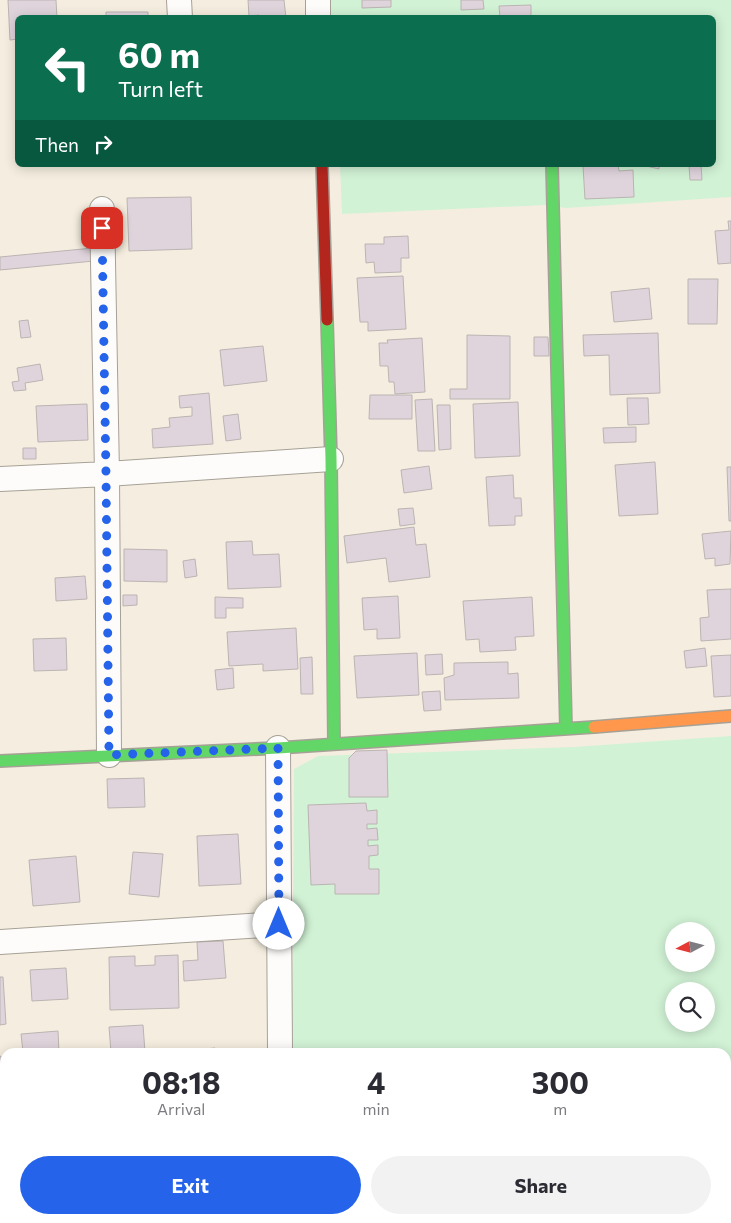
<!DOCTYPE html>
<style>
:root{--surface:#fff;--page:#f2f2f3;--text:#2b2b33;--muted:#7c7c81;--accent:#2563eb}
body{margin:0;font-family:Commissioner,sans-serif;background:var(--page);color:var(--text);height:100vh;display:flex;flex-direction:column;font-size:19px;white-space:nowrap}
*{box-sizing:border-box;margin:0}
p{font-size:16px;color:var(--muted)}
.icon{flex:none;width:28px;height:28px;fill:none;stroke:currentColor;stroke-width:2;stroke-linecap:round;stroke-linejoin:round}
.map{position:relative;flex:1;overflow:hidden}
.sheet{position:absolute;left:0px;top:1048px;width:731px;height:176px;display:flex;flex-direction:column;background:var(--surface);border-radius:15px 15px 0 0;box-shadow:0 2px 12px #0003}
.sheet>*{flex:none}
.guide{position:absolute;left:15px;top:15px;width:701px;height:152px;border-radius:8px;box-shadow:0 2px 12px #0003;background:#0b6e4f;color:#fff;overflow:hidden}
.needle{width:32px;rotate:263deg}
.controls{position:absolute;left:665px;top:922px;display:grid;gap:10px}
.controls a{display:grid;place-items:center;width:50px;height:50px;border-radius:50%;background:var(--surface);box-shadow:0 2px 12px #0003;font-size:25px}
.pin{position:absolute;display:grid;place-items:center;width:42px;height:42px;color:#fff;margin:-21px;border-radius:10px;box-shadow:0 2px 8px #0006}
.me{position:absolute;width:55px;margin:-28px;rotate:0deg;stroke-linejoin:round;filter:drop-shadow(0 0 4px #0008)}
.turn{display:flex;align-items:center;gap:18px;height:105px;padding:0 20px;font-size:22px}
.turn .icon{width:65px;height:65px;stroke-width:2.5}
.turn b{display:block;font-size:35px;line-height:42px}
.then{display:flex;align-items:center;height:48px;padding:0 20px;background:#0003;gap:10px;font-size:19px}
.eta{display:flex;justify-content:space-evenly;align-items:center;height:85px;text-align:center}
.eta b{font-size:30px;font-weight:700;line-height:35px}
.action{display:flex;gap:10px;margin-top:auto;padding:10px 20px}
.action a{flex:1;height:58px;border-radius:30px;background:var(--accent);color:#fff;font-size:20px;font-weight:700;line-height:58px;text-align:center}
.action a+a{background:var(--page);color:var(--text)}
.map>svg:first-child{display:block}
</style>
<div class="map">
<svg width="731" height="1223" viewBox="0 0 731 1223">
<rect width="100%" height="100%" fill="#f5eee0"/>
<path fill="#d1f2d5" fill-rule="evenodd" d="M330 0H731V197L566 208 546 205 342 214 340 165H714V18H330Z
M731 736V1223H290V1219H726V1052H292L294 769 318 756 574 747ZM674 931H706V964H674ZM674 991H706V1024H674Z"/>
<path fill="#e0d4dc" stroke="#bab4b2" d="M8 0H56L57 18H18V39L10 40Z
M248 0H284L286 18H259V15L249 16Z
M362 0H391V7L362 8Z
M461 0H483L484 9 461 10Z
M531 5V18H500L499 6Z
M106 12H148V18H106Z
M618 165 619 171 633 170 634 197 585 199 583 166Z
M642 165H659V169Z
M689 165H701L702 180H690Z
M191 197 192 249 129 251 127 198Z
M728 221H731V263L718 264 715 231 729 230Z
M408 236 409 258H401V272L375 273 374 262 366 263 365 244H384V237Z
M93 248 94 261 0 270V257Z
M403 276 406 329 368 331V322H360L357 278Z
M688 279H718L717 324H688Z
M649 288 652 319 614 322 611 292Z
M28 320 31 337 21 338 19 321Z
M658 333 660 393 610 395 609 355 584 356 583 335Z
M467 335 510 336V399H450V389H467Z
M534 337H548L549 356H534Z
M422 338 425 392 395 394 394 382H389L388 366H380L379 343H388L387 340Z
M263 346 267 381 224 386 220 350Z
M40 364 43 380 25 383 26 390 14 391 12 382 19 381 17 368Z
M209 393 213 444 153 448 152 429 170 427 169 418 192 416V407L180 408 179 396Z
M370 395H412V419H369Z
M627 398H648L649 424 628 425Z
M432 399 435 451H418L415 400Z
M518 402 520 456 475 458 473 404Z
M87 404 88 440 38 442 36 406Z
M437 405H450L451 449 439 450Z
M238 414 241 439 226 441 223 416Z
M636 427V442L604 443 603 428Z
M23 448H36V459H23Z
M655 462 658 514 619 516 615 465Z
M429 466 432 489 404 493 401 470Z
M727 467H731V521H729Z
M513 475 514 498H521L522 516H515V525L489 526 486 477Z
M413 508 415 524 400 526 398 509Z
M414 527 416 545 426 544 430 577 389 582 386 558 347 563 344 536Z
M731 531 730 564 715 566V558L705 559 702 534Z
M252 541 253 555 279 554 281 587 228 589 226 542Z
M124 549 167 550V582L124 581Z
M195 559 197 576 185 578 183 561Z
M85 576 87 599 56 601 55 578Z
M731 589V639L701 641 700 618 709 617 707 590Z
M123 595H137V605L123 606Z
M398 596 400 638 377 639V629L364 630 362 598Z
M215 597 243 598V608H226V618H215Z
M532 597 534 636 515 637 516 650 480 652 479 639 466 640 463 601Z
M296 628 298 669 263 671V664L229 666 227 632Z
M66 638 67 670 34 671 33 639Z
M705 648 707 666 686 668 684 651Z
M417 653 419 695 357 698 354 656Z
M442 654 443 674 426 675 425 655Z
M731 655V696L714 697 711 656Z
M312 657 313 694H301L300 658Z
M508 662V674L518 673 519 698 445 700 444 678 454 675V663Z
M233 668 234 688 217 690 215 670Z
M440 691 441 710 424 711 422 692Z
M387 750 388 797H349V758L356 751Z
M144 778 145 807 108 808 107 779Z
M366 803 367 811 377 810V824H367V829L377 828 378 840H368V846L378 845V855L369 856V869H379V894H335V884L311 885 308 805Z
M238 834 241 884 199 886 197 836Z
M133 852 163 854 159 897 129 894Z
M76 856 80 902 33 906 29 860Z
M223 941 226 978 184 981 183 961 198 960 197 942Z
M178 955 179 1008 110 1010 109 957 135 956V966L155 965V956Z
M66 968 68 999 32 1001 30 970Z
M0 977H3L6 1024 0 1025Z
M143 1025 145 1052H111L109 1027Z
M58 1031 59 1052H23L21 1034Z
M215 1048 216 1052H195V1050Z
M0 1056 2 1057 0 1093Z
M0 1216H5V1219H11V1223H0Z
M114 1219H128V1223H114Z
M298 1219H356V1223H311L310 1221 299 1222Z"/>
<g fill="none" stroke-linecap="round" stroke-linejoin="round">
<g stroke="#a6a197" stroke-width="26">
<path id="street" d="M179 0 180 18
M318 0V18
M102 209 107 474 109 755
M0 479 107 474 331 459
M278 748 280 1052
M0 942 279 924
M0 1121 5 1120
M280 1223V1219"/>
</g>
<g stroke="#a6a197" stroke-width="14">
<path id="fast" d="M552 165 566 729
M327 320 331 459 334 744
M0 761 278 748 594 727"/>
</g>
<g stroke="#a6a197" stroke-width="14">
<path id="slow" d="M594 727 731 716"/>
</g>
<g stroke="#a6a197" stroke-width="14">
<path id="jam" d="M322 165 327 320"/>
</g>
<use href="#street" stroke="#fefcfa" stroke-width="24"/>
<use href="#fast" stroke="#63d668" stroke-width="11"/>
<use href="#slow" stroke="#ff974d" stroke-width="11"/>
<use href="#jam" stroke="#b3261e" stroke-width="11"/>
</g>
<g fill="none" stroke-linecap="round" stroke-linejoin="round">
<path stroke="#2563eb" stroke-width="9" stroke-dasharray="0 16.2" d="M102 228 106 474 109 755 278 748 279 924"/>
</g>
</svg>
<div class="controls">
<a><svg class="needle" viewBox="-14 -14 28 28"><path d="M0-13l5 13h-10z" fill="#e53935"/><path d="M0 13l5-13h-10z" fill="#7c7c81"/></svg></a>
<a><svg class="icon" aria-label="search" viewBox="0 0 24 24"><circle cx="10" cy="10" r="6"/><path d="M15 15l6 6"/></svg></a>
</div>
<div class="pin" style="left:102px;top:228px;background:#d93025"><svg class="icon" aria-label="arrive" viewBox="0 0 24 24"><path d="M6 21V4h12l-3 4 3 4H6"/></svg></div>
<svg class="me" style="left:279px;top:924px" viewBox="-20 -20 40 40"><circle r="19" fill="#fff"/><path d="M0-13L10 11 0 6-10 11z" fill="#2563eb"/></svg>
<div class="guide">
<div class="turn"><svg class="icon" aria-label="left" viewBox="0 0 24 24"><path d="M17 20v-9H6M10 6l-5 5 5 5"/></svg><div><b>60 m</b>Turn left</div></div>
<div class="then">Then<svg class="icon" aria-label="right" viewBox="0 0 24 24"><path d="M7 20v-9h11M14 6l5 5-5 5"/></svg></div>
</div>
<section class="sheet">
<div class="eta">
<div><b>08:18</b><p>Arrival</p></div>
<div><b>4</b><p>min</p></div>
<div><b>300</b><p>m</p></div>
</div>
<div class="action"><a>Exit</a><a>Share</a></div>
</section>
</div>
